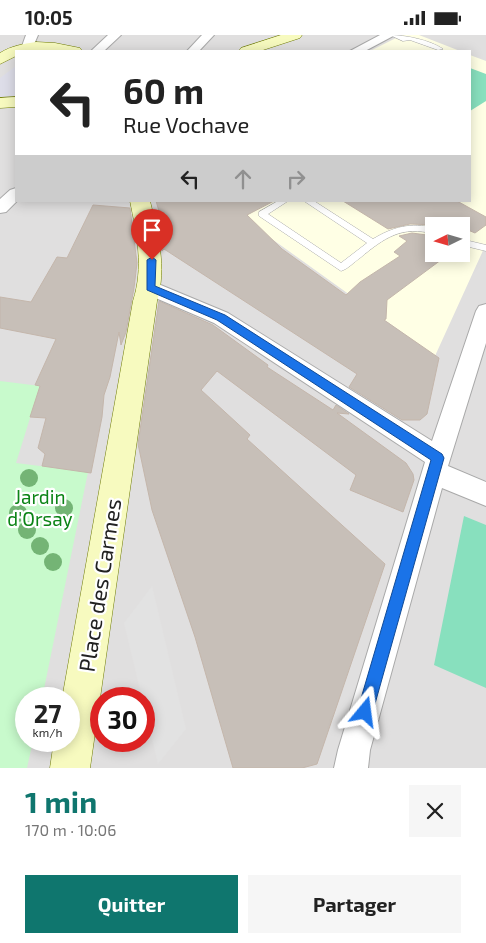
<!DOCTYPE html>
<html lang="fr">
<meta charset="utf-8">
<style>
:root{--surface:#fff;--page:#f6f6f6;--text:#222;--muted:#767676;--accent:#0f766e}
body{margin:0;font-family:"Exo 2",sans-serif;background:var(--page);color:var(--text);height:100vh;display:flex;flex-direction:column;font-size:19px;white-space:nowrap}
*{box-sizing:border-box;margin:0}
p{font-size:16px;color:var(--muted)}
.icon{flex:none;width:28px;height:28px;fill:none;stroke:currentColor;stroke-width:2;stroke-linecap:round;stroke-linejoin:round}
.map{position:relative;height:733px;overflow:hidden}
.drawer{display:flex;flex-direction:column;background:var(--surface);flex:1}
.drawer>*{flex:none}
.banner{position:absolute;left:15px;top:15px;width:456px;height:152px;border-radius:0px;box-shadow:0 2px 12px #0003;background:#fff;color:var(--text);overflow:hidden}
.needle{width:32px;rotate:265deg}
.tools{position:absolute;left:425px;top:182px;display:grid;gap:10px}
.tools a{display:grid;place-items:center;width:45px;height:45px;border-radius:0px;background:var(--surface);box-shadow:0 2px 12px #0003;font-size:25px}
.speed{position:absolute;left:15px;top:652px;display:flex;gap:10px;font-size:25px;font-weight:700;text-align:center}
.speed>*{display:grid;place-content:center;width:65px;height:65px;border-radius:50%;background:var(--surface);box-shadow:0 2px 12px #0003;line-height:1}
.speed small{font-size:12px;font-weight:400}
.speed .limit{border:8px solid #d22;background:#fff;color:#111}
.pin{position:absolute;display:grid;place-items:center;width:42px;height:42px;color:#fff;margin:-51px -21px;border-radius:50% 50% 50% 0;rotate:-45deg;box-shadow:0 0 5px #0007}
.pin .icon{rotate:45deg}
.me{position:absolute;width:55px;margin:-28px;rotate:16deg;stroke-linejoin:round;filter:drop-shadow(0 0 4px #0008)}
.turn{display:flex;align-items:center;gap:18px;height:105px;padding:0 25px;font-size:22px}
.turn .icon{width:65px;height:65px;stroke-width:2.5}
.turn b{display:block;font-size:35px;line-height:42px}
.lanes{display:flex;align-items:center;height:48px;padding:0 25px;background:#0003;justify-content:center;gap:25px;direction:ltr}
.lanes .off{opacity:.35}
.round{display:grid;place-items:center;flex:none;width:52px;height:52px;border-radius:0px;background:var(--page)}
.overview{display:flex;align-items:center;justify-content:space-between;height:85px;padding:0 25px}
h1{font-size:30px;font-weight:700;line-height:38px;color:var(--accent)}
.action{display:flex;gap:10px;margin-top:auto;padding:10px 25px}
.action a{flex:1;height:58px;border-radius:0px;background:var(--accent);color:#fff;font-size:20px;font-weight:700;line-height:58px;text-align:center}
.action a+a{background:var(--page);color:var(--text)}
.status{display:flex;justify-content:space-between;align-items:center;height:35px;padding:0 25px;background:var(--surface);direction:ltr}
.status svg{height:14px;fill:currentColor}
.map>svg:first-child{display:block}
</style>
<div class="status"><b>10:05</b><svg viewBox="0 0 49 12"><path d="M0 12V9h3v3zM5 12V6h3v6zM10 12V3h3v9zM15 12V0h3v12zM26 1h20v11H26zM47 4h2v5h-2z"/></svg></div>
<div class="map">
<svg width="486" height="733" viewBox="0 0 486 733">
<rect width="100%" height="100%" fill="#f2efe9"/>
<path fill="#e0dfdf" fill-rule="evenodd" d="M0 0H486V733H0ZM16 16H470V166H16ZM434 191H461V219H434ZM26 664H69V706H26ZM101 664H144V706H101Z"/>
<path fill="#ffffe5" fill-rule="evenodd" d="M402 0H419L460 16H370Z
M470 20 486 26V209L435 321 272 204 238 210 228 190 251 178 240 169 247 166H470ZM434 191H461V219H434Z"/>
<path fill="#c8facc" d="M0 346 40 351 16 428 88 437 42 664H26V706H33L27 733H0Z"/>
<path fill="#88e0be" d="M470 33 486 39V66L470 76Z
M464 481 486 490V653L434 630Z"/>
<path fill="#e2e2e2" d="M152 551 186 694 158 729 124 588Z"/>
<path fill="#dddde8" d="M16 31V61L0 63V43Z"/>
<path fill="#c7bfb8" stroke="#c4b6ab" d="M156 166H274L247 180 282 214 346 260 360 247 400 221 394 217 407 206 399 201 412 198 434 201V219H449L387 265 386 284 384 285 439 323 427 379 420 385H402L349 352 357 339 164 214 162 216 154 175 159 176Z
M343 166H457L486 182V190L475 198 468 195 462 202 461 191 410 189 388 194Z
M93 170 130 173 137 228 134 253 126 297 121 310 119 297 110 342 104 360 102 382 91 438 42 431 45 419 38 413 46 383 30 382 40 351 35 350 56 304 0 293V262L31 267 57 222 67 223Z
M159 266 213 290 268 330 267 332 290 347 333 375 336 370 349 379 337 378 406 428 413 439 414 445 403 477 350 455 356 440 217 336 201 355 250 400 247 404 385 529 317 729 302 733H233L195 602 152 475 138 409Z"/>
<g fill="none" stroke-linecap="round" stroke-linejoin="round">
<g stroke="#a9a9a9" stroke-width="1">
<path id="lane" d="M390 0C405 0 430 5 443 14L438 15 410 5 403 6Z
M278 166H288L268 179 341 228 367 208 304 166H314L373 204C393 192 411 187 434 193V199C402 190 384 203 360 223 354 227 348 234 341 236L259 181V177Z
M461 204 486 210V216L461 210Z"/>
</g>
<g stroke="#a9a9a9" stroke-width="2">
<path id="street" d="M26 0H38L32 14H24L22 11Z
M108 0H121L104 16H91Z
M202 0H214L199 16H187Z
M380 0H395L365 16H350Z
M16 153 17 166 6 177 0 178V164L10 155Z
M151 246 228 278 432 406 476 276 479 271 486 269V308L448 431 486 447V471L442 453 370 715 368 733H334L338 715 425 427 214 288 144 258 141 253 144 248Z"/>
</g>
<g stroke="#707d05" stroke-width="1">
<path id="secondary" d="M281 0H302L300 3 260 16H239L241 13Z
M36 7 55 8 80 13 82 16H16V21L0 29V18C11 11 23 9 36 7Z
M16 62V72L0 73V63Z
M130 166H150C158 200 167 232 157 266L90 733H50L54 706H69V664H62L133 266C144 232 137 200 130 166Z"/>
</g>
<use href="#lane" fill="#fff" fill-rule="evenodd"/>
<use href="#street" fill="#fff" fill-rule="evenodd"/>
<use href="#secondary" fill="#f7fabf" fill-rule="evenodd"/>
</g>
<g fill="#74b475">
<circle cx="29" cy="443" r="9"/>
<circle cx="64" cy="473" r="9"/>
<circle cx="18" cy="478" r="9"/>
<circle cx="27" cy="495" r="9"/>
<circle cx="40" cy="511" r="9"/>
<circle cx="53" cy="527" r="9"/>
</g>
<path fill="#1a73e8" stroke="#114b97" d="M152 222 156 225 155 251 225 280 442 419 444 423 371 683 365 685 359 683 357 677 431 425 217 285 147 255V225Z"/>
<g text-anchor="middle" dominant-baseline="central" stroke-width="4.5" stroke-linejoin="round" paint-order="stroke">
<g font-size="19" fill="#0c8416" stroke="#fff">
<text x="40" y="461">Jardin<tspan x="40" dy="22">d'Orsay</tspan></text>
</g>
<g font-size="22" fill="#222" stroke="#fff">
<text transform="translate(99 550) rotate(-81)">Place des Carmes</text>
</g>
</g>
</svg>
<div class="tools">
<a><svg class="needle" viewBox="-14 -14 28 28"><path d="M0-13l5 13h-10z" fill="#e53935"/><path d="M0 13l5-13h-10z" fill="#767676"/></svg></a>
</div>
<div class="speed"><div>27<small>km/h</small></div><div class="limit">30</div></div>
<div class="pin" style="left:152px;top:225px;background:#d93025"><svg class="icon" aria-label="arrive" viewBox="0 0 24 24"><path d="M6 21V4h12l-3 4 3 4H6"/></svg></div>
<svg class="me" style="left:365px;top:677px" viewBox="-20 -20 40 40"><path d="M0-17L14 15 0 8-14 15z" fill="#1a73e8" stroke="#fff" stroke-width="4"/></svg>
<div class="banner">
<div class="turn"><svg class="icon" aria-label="left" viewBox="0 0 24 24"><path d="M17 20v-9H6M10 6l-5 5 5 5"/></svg><div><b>60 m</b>Rue Vochave</div></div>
<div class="lanes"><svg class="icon" aria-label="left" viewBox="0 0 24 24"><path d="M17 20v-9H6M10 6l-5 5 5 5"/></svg><svg class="icon off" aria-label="ahead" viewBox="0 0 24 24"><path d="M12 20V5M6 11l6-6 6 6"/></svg><svg class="icon off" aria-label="right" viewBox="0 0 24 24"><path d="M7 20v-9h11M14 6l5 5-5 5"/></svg></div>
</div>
</div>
<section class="drawer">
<div class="overview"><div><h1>1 min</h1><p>170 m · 10:06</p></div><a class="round"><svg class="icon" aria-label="close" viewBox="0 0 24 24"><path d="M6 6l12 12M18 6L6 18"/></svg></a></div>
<div class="action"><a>Quitter</a><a>Partager</a></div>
</section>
